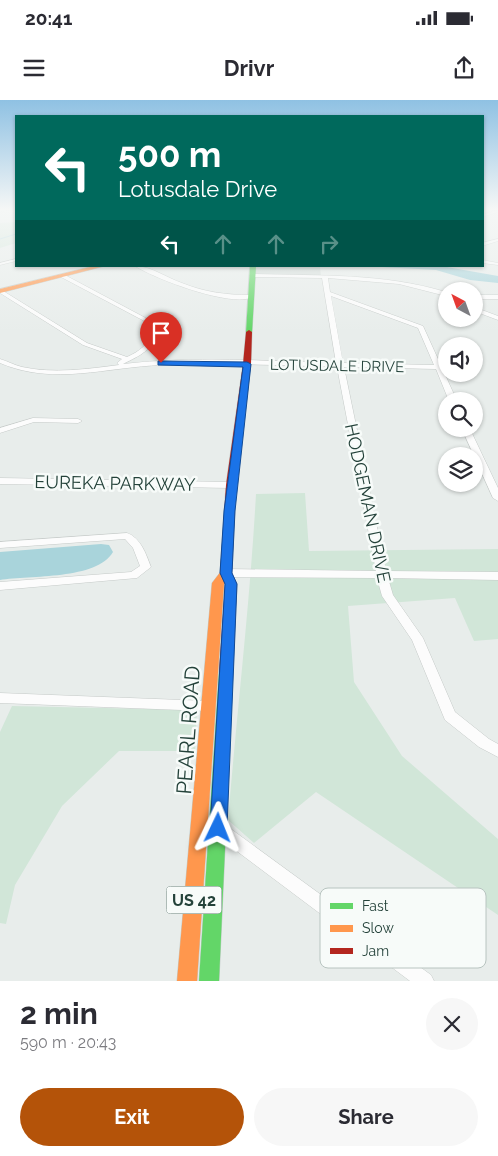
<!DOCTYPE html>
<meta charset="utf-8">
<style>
:root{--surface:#fff;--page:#f7f7f7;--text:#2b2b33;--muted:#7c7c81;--accent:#b45309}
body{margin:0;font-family:Raleway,sans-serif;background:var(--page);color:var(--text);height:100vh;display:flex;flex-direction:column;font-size:19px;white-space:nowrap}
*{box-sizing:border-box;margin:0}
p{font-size:16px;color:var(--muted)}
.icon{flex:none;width:28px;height:28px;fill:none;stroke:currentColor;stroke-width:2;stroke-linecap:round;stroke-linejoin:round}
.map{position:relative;height:881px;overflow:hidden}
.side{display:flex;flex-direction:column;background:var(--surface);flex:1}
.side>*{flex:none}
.top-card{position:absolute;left:15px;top:15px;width:469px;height:152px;border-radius:0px;box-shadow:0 1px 4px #0004;background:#00695c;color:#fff;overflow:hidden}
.needle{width:32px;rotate:319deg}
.tools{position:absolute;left:438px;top:182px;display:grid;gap:10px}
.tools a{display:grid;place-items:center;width:45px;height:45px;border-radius:50%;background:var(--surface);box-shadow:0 1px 4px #0004;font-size:25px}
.pin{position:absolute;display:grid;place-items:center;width:42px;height:42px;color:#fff;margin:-51px -21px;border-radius:50% 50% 50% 0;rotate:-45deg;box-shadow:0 0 5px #0007}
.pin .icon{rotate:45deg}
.me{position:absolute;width:55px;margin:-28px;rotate:2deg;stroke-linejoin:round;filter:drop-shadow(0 0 4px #0008)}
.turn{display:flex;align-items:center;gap:18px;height:105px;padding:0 20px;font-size:22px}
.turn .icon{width:65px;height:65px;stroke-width:2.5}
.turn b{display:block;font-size:35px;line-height:42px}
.lanes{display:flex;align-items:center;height:48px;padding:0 20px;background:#0003;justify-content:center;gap:25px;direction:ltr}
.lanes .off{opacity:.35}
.round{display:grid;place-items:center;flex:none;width:52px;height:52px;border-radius:26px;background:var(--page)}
.overview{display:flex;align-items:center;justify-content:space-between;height:85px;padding:0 20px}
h1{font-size:30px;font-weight:700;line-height:38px}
.primary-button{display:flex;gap:10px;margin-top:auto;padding:10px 20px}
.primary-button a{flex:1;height:58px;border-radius:30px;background:var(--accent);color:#fff;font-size:20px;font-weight:700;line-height:58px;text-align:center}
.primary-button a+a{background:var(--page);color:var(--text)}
.status{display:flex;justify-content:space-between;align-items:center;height:35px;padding:0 25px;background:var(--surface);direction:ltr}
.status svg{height:14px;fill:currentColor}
header{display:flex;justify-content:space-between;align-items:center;height:65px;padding:0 20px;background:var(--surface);font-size:22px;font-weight:700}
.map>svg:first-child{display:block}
</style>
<div class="status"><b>20:41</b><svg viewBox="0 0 49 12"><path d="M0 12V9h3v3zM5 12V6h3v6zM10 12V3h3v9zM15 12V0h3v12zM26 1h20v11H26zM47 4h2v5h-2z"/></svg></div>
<header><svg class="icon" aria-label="menu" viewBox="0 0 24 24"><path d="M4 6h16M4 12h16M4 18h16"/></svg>Drivr<svg class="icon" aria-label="share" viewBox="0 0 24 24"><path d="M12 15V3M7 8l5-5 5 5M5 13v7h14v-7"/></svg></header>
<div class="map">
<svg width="498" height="881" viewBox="0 0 498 881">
<rect width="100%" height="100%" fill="#e8edeb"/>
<path fill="#d6dedb" d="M257 166 320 167 321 177 255 176Z"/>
<path fill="#d1e6d8" d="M16 122V143L0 148V123Z
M305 393 309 451 498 449V539L474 541 455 498 348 506 354 582 402 656 498 739V815L316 692 254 743 228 720C237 611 250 503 256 394Z
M12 606 197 610 195 651H119L62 706 15 785 6 824 0 823V632Z"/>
<path fill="#a9d4db" d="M364 166H441L498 176V183L470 180 436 170Z
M101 444 109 445 113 452C97 480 30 475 0 480V452Z"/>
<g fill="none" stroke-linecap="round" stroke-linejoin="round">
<path stroke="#a9d4db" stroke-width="1" d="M0 139 16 134"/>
<g stroke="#c5cac8" stroke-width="1">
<path id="street" d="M16 108V110L0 111V109Z
M498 110V112L482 117V115Z
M498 139V141L482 146V143Z
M16 159V161L0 165V163Z
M482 160 498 163V165L482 163Z
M135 166C151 166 167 178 182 183 204 192 226 195 250 195L253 197C232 208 155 179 135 166Z
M253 174C319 176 383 173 446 192V196L399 184 328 178 330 192 423 226 457 301H449L436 269 344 267 386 471 498 472V480L388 478 393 495 423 538 455 612 489 639 498 644V657L479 647 445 620 412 540 382 496 377 478 226 477 221 473 226 469 376 471 337 267C279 265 220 263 162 265 106 267 54 286 0 263V259C7 261 14 265 22 267 54 274 87 269 119 265L117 263 122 259 83 245 0 193V189L87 243 127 257C140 251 148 245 153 231L150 224 61 177 60 176 63 174 155 223 159 231C151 251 141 255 123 264 193 256 266 261 336 263L322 178 251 177 250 176ZM331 196 418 228 434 265 343 263Z
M474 195H498V199H474Z
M474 207 498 216V220L474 211Z
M33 318 78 319 82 321 78 323 34 322 0 333V328Z
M462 329H470L498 388V401L493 398Z
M0 378 231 382 235 385 231 388 0 384Z
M127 433C141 438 146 454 151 467L137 478 0 490V482L131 472 140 466 133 448 125 439 0 448V442Z
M0 593 208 601 213 602 215 606 213 610 208 611 0 603Z
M219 722 224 724 431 875 434 881H410L214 734 211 729 214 724Z"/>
</g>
<g stroke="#c3ccc9" stroke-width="1">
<path id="fast" d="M250 166H256L252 232 249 234 246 232Z
M226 566 231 568 233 572 219 881H199L219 572 221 568Z"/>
</g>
<g stroke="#c3ccc9" stroke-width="1">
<path id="slow" d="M94 166H105L0 193V189Z
M226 469 232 473 224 484 197 881H177L212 483 222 470Z"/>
</g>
<g stroke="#c3ccc9" stroke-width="1">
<path id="jam" d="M249 230 252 232 251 264 236 385 232 473 237 484 233 572 231 576 226 578 221 576 219 572 225 484 220 473 226 385 243 264 246 232Z"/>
</g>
<use href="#street" fill="#fcfcfc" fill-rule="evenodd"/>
<use href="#fast" fill="#63d668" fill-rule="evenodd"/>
<use href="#slow" fill="#ff974d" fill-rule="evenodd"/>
<use href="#jam" fill="#b3261e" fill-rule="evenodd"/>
</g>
<linearGradient id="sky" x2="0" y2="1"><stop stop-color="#8fc1e3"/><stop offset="0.47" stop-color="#f5f7f6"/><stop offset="1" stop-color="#f5f7f6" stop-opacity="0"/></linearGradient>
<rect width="498" height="232" fill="url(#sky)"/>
<path fill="#1a73e8" stroke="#114b97" d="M161 261 247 262 251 264 235 411 232 473 237 484 227 728 225 734 218 736 212 734 210 728 225 484 220 473 224 411 243 267 158 265V261Z"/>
<g text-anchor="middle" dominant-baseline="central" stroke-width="5" stroke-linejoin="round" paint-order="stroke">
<g font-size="15" fill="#24423a" stroke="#f7fbf9">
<text transform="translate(337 266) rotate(1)">LOTUSDALE DRIVE</text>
</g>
<rect fill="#f7fbf9" stroke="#637a73" stroke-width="1" x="166.5" y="786.5" width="55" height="27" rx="4"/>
<g font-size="16" font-weight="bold" fill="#24423a">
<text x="194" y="800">US 42</text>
</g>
<g font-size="18" fill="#24423a" stroke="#f7fbf9">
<text transform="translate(115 383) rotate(1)">EUREKA PARKWAY</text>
<text transform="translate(368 403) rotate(78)">HODGEMAN DRIVE</text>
</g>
<g font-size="21" fill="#24423a" stroke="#f7fbf9">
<text transform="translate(188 630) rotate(-86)">PEARL ROAD</text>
</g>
</g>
<rect x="320" y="788" width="166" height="80" rx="8" fill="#f7fbf9" stroke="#b8c4c0" stroke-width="1"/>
<rect x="330" y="803" width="23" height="6" fill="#63d668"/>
<rect x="330" y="825" width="23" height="7" fill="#ff974d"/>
<rect x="330" y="848" width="23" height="6" fill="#b3261e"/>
<g font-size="14" fill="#24423a">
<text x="362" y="811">Fast</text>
<text x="362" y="833">Slow</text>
<text x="362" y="856">Jam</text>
</g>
</svg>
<div class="tools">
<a><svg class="needle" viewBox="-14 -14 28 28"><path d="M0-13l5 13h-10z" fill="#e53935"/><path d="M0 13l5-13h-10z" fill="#7c7c81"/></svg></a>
<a><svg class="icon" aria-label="sound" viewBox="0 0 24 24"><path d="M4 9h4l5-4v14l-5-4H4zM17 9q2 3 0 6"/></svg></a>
<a><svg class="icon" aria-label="search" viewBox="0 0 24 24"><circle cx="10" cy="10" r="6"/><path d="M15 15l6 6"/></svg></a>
<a><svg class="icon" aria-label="layers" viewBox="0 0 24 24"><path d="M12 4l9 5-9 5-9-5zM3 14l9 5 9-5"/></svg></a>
</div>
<div class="pin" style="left:161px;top:263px;background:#d93025"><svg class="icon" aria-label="arrive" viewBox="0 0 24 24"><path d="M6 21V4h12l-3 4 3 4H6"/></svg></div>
<svg class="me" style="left:218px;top:728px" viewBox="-20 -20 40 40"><path d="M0-17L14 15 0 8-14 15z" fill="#1a73e8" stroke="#fff" stroke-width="4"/></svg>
<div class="top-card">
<div class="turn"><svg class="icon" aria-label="left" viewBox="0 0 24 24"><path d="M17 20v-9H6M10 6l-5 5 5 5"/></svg><div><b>500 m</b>Lotusdale Drive</div></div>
<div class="lanes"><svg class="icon" aria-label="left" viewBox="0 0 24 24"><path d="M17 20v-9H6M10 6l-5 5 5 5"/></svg><svg class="icon off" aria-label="ahead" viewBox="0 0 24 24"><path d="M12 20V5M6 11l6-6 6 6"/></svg><svg class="icon off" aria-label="ahead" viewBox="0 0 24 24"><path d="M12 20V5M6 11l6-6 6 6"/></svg><svg class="icon off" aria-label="right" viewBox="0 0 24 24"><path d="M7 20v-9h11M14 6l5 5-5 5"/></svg></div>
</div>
</div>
<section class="side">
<div class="overview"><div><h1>2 min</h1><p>590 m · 20:43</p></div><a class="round"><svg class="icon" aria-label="close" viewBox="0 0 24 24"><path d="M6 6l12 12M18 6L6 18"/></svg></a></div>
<div class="primary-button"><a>Exit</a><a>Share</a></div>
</section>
